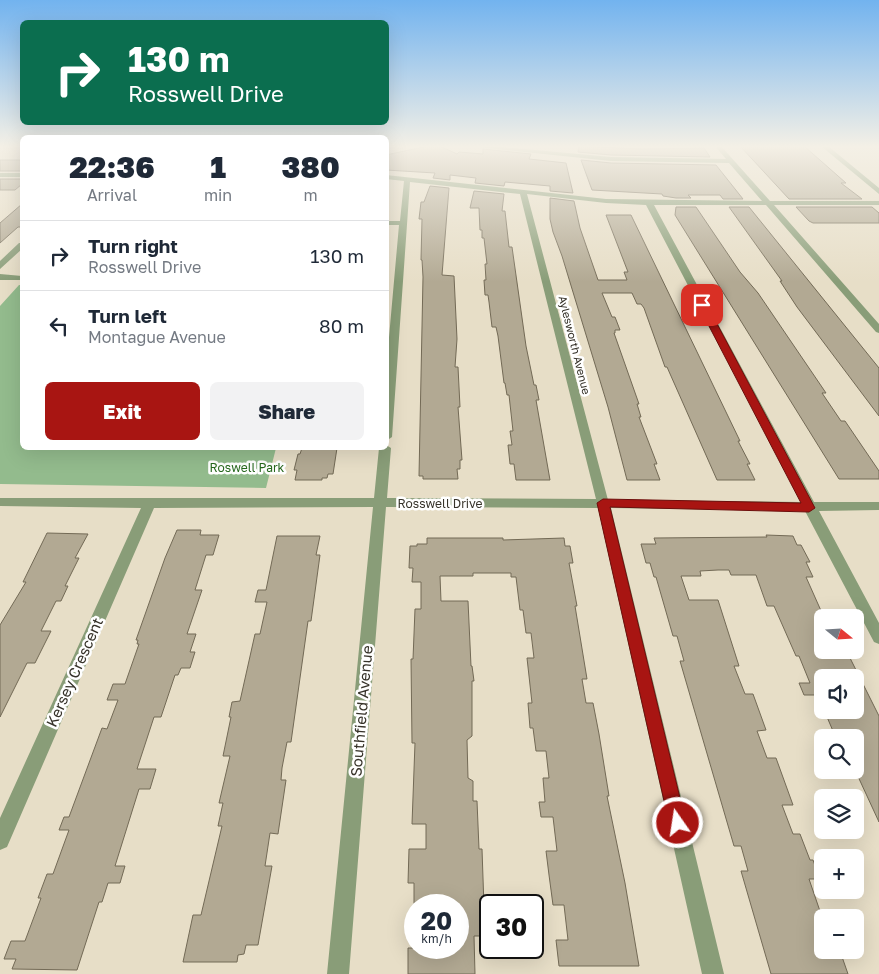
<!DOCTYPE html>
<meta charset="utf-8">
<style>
:root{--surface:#fff;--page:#f2f2f3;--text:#1f2937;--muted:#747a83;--line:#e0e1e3;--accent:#a81512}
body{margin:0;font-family:"Golos Text",sans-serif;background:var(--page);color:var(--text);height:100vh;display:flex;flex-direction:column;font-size:19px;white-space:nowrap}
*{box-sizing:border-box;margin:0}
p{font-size:16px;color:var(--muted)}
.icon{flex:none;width:28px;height:28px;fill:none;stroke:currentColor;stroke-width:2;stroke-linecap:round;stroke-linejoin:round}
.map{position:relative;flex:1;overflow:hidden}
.side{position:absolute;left:20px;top:135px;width:369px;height:315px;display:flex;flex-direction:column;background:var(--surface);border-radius:8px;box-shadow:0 5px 20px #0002}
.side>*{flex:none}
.guide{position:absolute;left:20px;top:20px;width:369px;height:105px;border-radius:8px;box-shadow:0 5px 20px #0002;background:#0b6e4f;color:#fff;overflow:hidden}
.needle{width:32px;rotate:108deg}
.tools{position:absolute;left:814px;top:609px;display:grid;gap:10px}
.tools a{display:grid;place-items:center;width:50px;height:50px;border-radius:8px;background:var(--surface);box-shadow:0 5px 20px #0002;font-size:25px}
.speed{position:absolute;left:404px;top:894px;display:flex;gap:10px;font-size:25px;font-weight:700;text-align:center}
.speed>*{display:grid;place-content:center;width:65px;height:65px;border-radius:50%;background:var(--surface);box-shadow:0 5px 20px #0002;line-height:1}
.speed small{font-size:12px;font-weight:400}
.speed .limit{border:2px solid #111;border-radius:8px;background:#fff;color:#111}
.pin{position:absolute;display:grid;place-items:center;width:42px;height:42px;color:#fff;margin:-21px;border-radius:10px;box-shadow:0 2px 8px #0006}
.me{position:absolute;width:55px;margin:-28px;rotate:347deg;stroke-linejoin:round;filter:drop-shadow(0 0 4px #0008)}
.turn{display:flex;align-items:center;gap:18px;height:105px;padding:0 25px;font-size:22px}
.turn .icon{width:65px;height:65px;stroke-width:2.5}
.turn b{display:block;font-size:35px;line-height:42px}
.eta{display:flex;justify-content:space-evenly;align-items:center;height:85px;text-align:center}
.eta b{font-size:30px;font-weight:800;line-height:35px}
.action{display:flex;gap:10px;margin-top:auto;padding:10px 25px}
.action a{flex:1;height:58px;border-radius:8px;background:var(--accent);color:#fff;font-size:20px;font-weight:800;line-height:58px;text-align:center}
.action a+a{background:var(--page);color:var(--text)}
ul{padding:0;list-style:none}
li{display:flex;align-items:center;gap:15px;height:70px;padding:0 25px;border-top:1px solid var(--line)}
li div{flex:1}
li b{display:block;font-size:19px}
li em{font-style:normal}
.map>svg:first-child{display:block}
</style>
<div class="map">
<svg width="879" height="974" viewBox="0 0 879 974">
<rect width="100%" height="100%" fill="#e7dec7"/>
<path fill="#93bb8d" d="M19 285H22V448H276L266 488 0 484V306Z"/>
<path fill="#b2a993" stroke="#736a56" d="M428 146H440L457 154 459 152 483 154V149L531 154 529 159 566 163 573 193 550 191V186L505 182 504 186 475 183 476 178 450 175V180L433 178 435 173 386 170V155Z
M579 146 642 149 704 148 710 157 611 155 578 152Z
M740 146H804L846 183H841L862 199H789Z
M0 160H22V171H0Z
M581 160 611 163 716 165 743 199H723L720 195H688L691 198H676L663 196 662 194 592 190Z
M0 179H22V184L15 190H0Z
M430 186 449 188 442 275 454 276 457 339 455 367H458L460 407H458L462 460H460V469H457L458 479H423V476H419L423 277 422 260H421L422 219H419L421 202H424Z
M474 191 504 194 502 211H505L509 247H512L526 346 534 385H536L539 400H536L550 480H516L514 464H510L508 445H512L510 431H513L509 395H507L505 383H504L498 336 496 327H492L489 302 488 295H485L484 280H486L485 264H487L484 238H482V230H480L479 208H470Z
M550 198 574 201 580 228 598 280H627L624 272H628L606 215H631L740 441H738L750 464H747L755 480H717L667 367H665L644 308 641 304H637L632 293H602L612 317H615L620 330H615V333H614L639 404H637L641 417H639L657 464H654L660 480H627L608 407 562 256 553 232 550 219Z
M22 204V227H18L0 243V223Z
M676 207H696L740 272 758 293 826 393H822L841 421H845L879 471V479H839L675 215Z
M729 207H749L879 368V416L797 307 780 281H782Z
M796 207H872L879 213V223H813L809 221Z
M302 448H337L333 474H328L327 478H322V480H295L297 470H294L298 454H300Z
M177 530H201L200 535H219L213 555H206L195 590H202L187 634H196L190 652H195L190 668H181L178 675H175L161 717H154L137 769H156L150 789H139L115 866H125L120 883H108L102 902H99L77 970 12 969 16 959H4L11 941H25L41 898H38L47 874H53L69 830H59L64 817H69L102 728 107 729 118 700H107L113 684H125L139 644H137L138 640H136L165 558Z
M47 533 88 534 75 558H79L65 586H68L61 601H56L41 631H51L35 663H27L0 717V625L26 582H23Z
M766 535 793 536 797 545H801L810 562H806L813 577H806L822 613V650H846L879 716V822L855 770V738H836L824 710H855V678H822V711L816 695H804L799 683H810L799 656H796L774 606H767L756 575H731L729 570H718L700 571 701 576H681L689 600H718L739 666H734L745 694H753L766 730 757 731 767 758H776L793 805H782L793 834H800L810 860H813L820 879H809L822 917V950L840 951 848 974H771L741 871H748L741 846H734L680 661H684L677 636H673L656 577H654L650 563H646L641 544H656L654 538 767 537Z
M277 536H320L316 555H320L311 621H308L291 742H287L282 768 281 780H286L278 834 270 833 265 866H272L258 945H246L244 954 238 955 237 962H183L193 915H201L222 826H218L223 803H219L230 756H223L231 717H229L232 702 240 701 255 634H260L267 602H255L258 590H266Z
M427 538H503V540L564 538 565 546H570L573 563H569L577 606H575L587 679H582L586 703H593L599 734 609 796H607L625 883 639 966H559L556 940H568L564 905H553L549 875 546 851H557L553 817H541L539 802H545L543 778H549L546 751H536L533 728H530L528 703H532L527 658H534L531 633H526L523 610H520L516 577H511V573H473V576H440L441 601H468L471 666H472L474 681H472V736L467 740 468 778 473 781V801H477L479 849H482L485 936H474L475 974H408V948H458V905H414V883H408L409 849H426V824H412L415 743H412L411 659H413L415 609H421V582H412L413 568H409L410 546H417V544H427Z"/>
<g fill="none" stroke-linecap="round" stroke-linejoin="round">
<path fill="#899d78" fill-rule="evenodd" d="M468 146H492L611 157 726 159 715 146H721L770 201H879V205H774L879 324V333L876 332 766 205H654L814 502H879V510L819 511 879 623V644L874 642 805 511 611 508 724 974H702L598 508 386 507 349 974H327L373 507 154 508 7 847 0 850V818L141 508 0 506V498H374L379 448H386V445L391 448 387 498 596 499 520 194 410 182 392 437 386 441V371L399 225H386V221H400L404 181 386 179V175L606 199 762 201 729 163 611 161ZM527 194 606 203 646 205 801 502 608 500Z
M821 146H828L879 188V194Z
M0 173H22V177H0Z
M19 243H22V249L0 269V261Z
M0 274 22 276V280H0Z"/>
</g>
<linearGradient id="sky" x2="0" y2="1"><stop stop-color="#72b3ef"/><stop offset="0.52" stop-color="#f4f0e6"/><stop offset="1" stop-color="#f4f0e6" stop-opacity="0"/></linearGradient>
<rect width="879" height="282" fill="url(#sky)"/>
<path fill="#a81512" stroke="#6d0e0c" d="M700 303 707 305 815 508 809 512 610 507 686 823 684 829 678 832 672 829 669 823 597 503 603 499 801 503 698 305Z"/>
<g text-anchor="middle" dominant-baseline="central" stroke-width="5" stroke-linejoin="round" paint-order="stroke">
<g font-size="11" fill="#363229" stroke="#fff">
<text transform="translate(575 345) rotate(76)">Aylesworth Avenue</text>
</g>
<g font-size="12" fill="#26681d" stroke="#fff">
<text x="247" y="467">Roswell Park</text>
</g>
<g font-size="12" fill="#363229" stroke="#fff">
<text x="440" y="503">Rosswell Drive</text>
</g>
<g font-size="15" fill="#363229" stroke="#fff">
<text transform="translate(74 672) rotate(-66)">Kersey Crescent</text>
<text transform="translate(361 711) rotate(-85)">Southfield Avenue</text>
</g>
</g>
</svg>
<div class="tools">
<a><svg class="needle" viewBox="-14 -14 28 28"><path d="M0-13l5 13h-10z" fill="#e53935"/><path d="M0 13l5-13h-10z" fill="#747a83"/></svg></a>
<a><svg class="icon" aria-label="sound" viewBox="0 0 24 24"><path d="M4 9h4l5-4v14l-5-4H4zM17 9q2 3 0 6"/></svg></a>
<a><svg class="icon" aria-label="search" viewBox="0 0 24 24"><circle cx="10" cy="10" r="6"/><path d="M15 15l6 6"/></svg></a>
<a><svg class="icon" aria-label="layers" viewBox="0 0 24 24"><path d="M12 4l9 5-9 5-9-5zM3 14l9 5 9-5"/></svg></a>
<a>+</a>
<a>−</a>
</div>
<div class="speed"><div>20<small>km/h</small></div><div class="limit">30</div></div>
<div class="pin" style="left:702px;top:305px;background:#d93025"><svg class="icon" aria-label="arrive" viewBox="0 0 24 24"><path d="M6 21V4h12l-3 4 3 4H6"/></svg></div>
<svg class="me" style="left:678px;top:823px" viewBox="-20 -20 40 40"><circle r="17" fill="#a81512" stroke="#fff" stroke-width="3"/><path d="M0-11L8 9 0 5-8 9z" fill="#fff"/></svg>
<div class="guide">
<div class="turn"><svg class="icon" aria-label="right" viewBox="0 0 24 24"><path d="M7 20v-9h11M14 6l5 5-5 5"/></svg><div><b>130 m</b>Rosswell Drive</div></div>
</div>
<section class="side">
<div class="eta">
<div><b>22:36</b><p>Arrival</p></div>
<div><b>1</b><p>min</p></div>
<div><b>380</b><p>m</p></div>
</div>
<ul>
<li><svg class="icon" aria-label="right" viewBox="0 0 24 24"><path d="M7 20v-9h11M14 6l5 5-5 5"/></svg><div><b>Turn right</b><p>Rosswell Drive</p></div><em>130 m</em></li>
<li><svg class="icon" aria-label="left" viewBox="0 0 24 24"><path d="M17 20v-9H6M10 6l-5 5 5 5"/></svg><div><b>Turn left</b><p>Montague Avenue</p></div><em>80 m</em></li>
</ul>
<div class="action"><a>Exit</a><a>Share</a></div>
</section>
</div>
